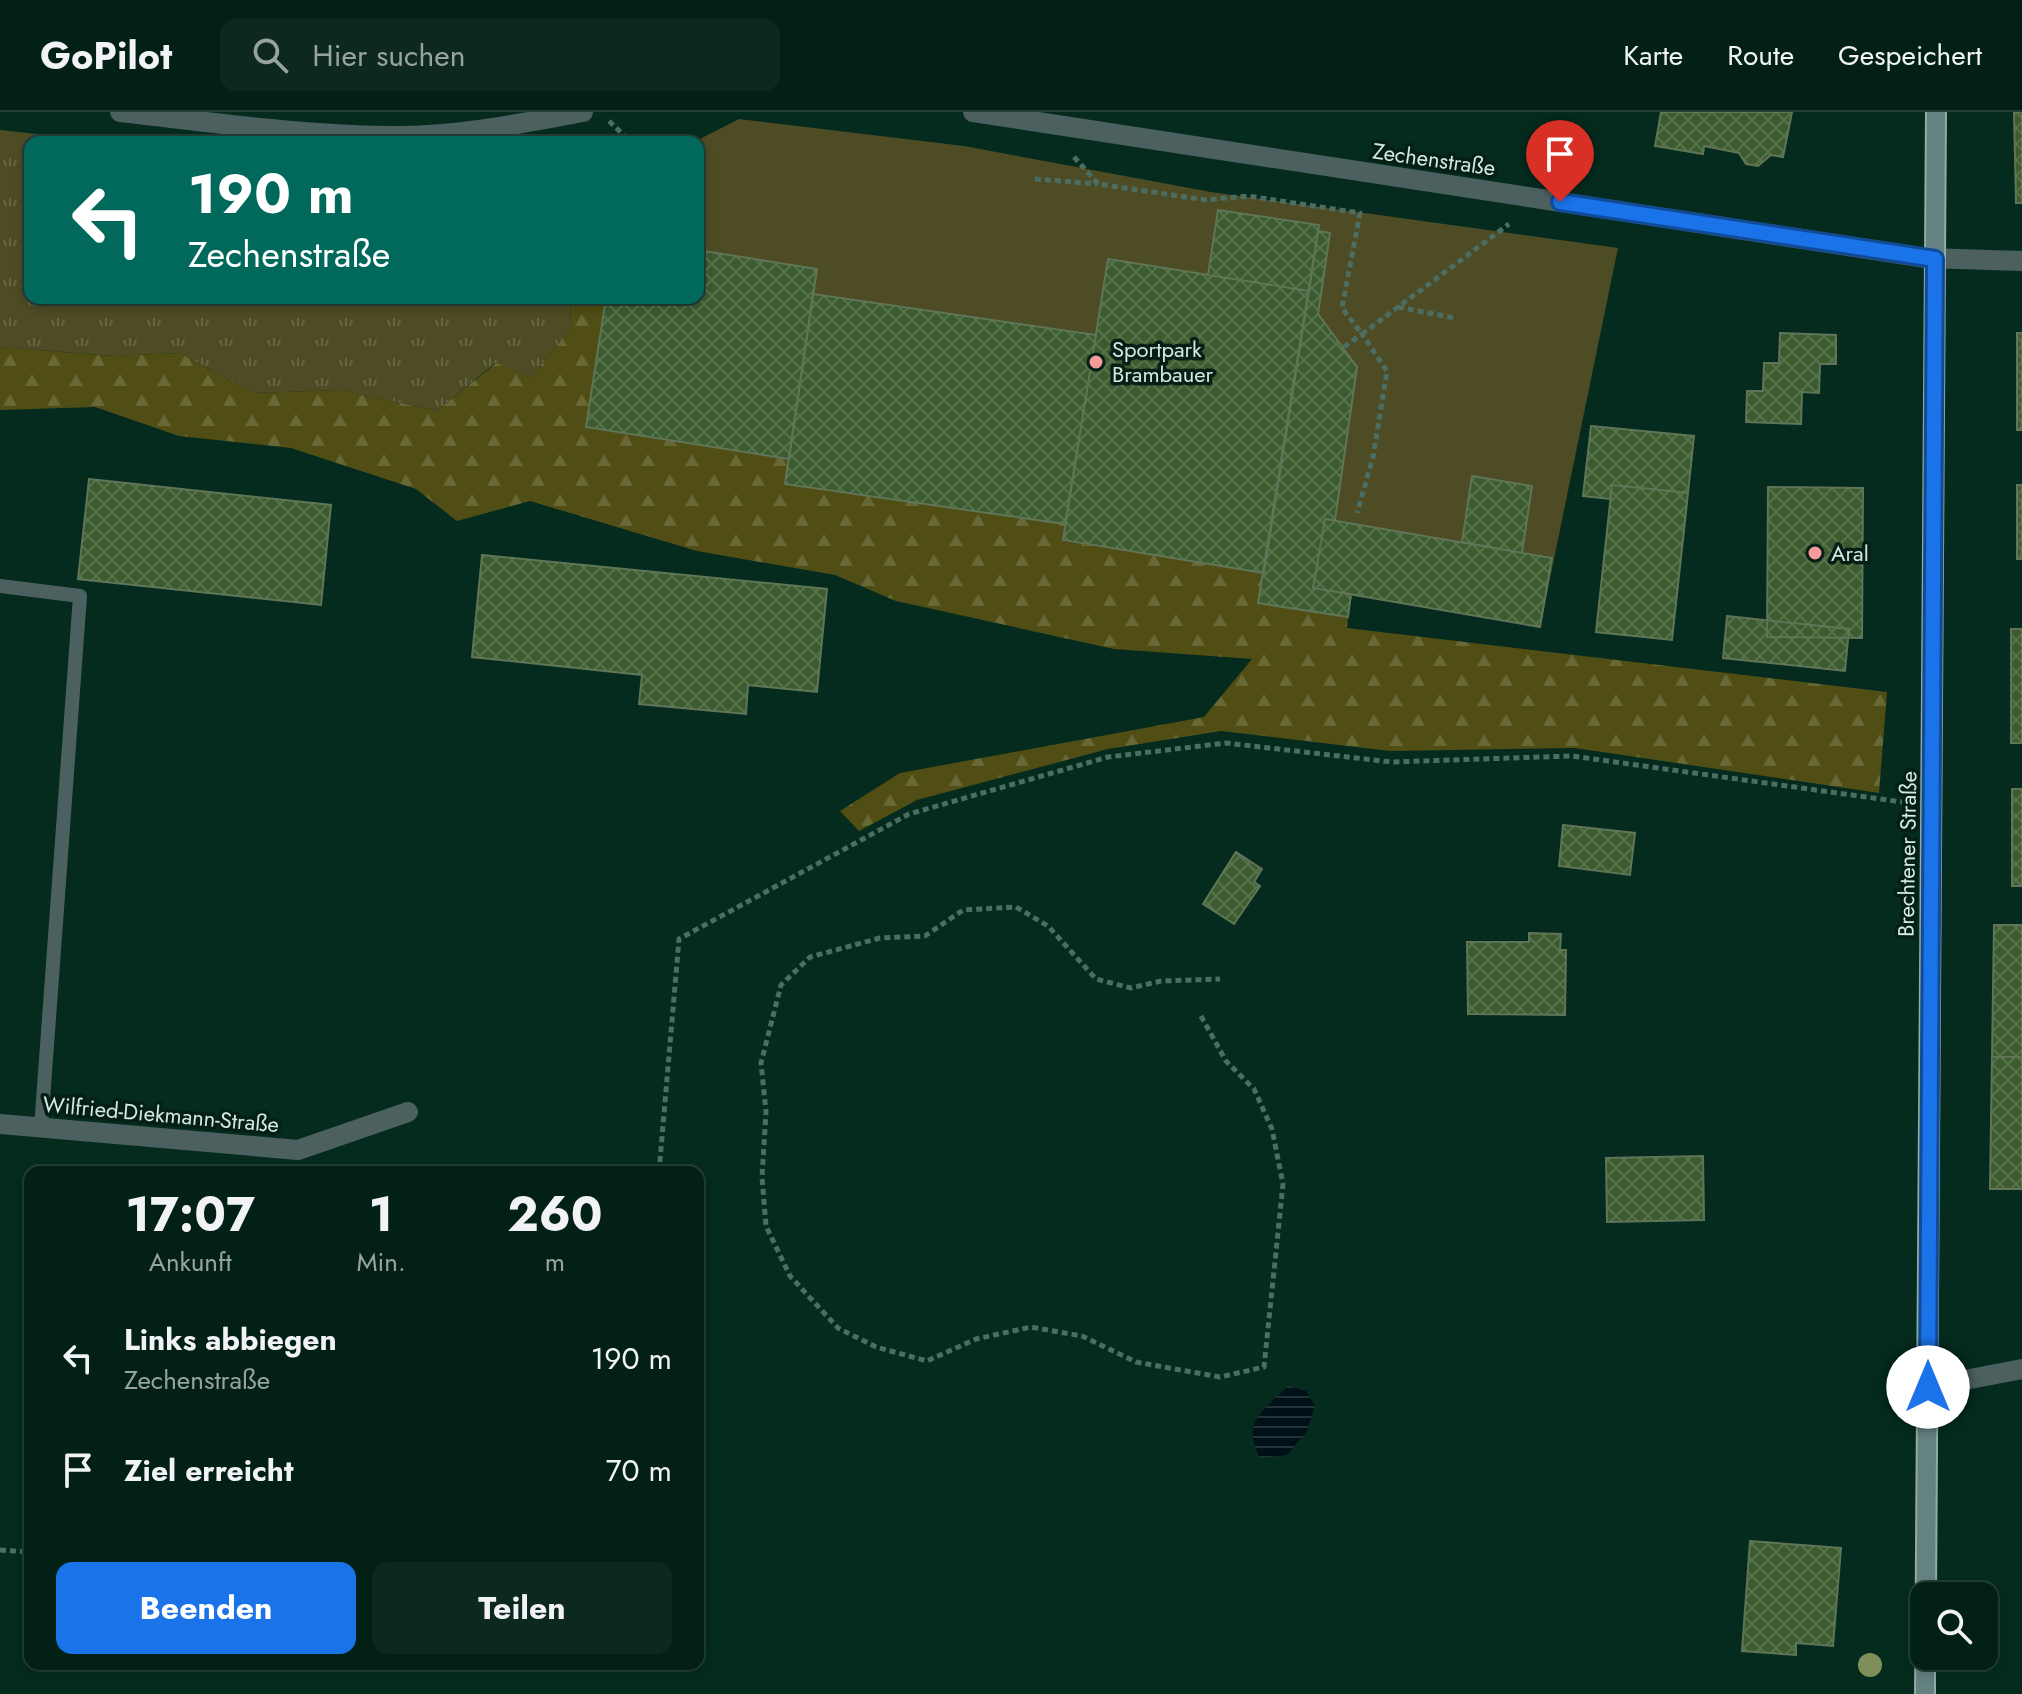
<!DOCTYPE html>
<html lang="de">
<meta charset="utf-8">
<style>
:root{--surface:#032016;--page:#0d281f;--text:#f1f3f6;--muted:#97a3a1;--line:#243e35;--accent:#1a73e8}
body{margin:0;font-family:Jost,sans-serif;background:var(--page);color:var(--text);height:100vh;display:flex;flex-direction:column;font-size:30px;white-space:nowrap}
*{box-sizing:border-box;margin:0}
p{font-size:26px;color:var(--muted)}
.icon{flex:none;width:44px;height:44px;fill:none;stroke:currentColor;stroke-width:2;stroke-linecap:round;stroke-linejoin:round}
.map{position:relative;flex:1;overflow:hidden}
.details{position:absolute;left:24px;top:1054px;width:680px;height:504px;display:flex;flex-direction:column;background:var(--surface);border-radius:16px;box-shadow:0 4px 12px #0003,0 0 0 2px var(--line)}
.details>*{flex:none}
.hud{position:absolute;left:24px;top:24px;width:680px;height:168px;border-radius:16px;box-shadow:0 4px 12px #0003,0 0 0 2px var(--line);background:#00695c;color:#fff;overflow:hidden}
.fabs{position:absolute;left:1910px;top:1470px;display:grid;gap:16px}
.fabs a{display:grid;place-items:center;width:88px;height:88px;border-radius:16px;background:var(--surface);box-shadow:0 4px 12px #0003,0 0 0 2px var(--line);font-size:40px}
.pin{position:absolute;display:grid;place-items:center;width:68px;height:68px;color:#fff;margin:-82px -34px;border-radius:50% 50% 50% 0;rotate:-45deg;box-shadow:0 0 8px #0007}
.pin .icon{rotate:45deg}
.me{position:absolute;width:88px;margin:-44px;rotate:0deg;stroke-linejoin:round;filter:drop-shadow(0 0 6px #0008)}
.turn{display:flex;align-items:center;gap:28px;height:168px;padding:0 32px;font-size:36px}
.turn .icon{width:104px;height:104px;stroke-width:2.5}
.turn b{display:block;font-size:56px;line-height:68px}
.eta{display:flex;justify-content:space-evenly;align-items:center;height:136px;text-align:center}
.eta b{font-size:48px;font-weight:700;line-height:56px}
.cta{display:flex;gap:16px;margin-top:auto;padding:16px 32px}
.cta a{flex:1;height:92px;border-radius:16px;background:var(--accent);color:#fff;font-size:32px;font-weight:700;line-height:92px;text-align:center}
.cta a+a{background:var(--page);color:var(--text)}
ul{padding:0;list-style:none}
li{display:flex;align-items:center;gap:24px;height:112px;padding:0 32px}
li div{flex:1}
li b{display:block;font-size:30px}
li em{font-style:normal}
header{display:flex;align-items:center;gap:48px;box-sizing:border-box;height:112px;padding:0 40px;background:var(--surface);border-bottom:2px solid var(--line)}
header strong{font-size:38px}
nav{display:flex;gap:44px;margin-inline-start:auto;font-size:28px}
.search{width:560px;height:72px;background:var(--page);display:flex;align-items:center;gap:20px;box-sizing:border-box;padding:0 28px;border-radius:16px;color:var(--muted);font-size:30px}
.map>svg:first-child{display:block}
</style>
<header>
<strong>GoPilot</strong>
<div class="search"><svg class="icon" aria-label="search" viewBox="0 0 24 24"><circle cx="10" cy="10" r="6"/><path d="M15 15l6 6"/></svg>Hier suchen</div>
<nav><a>Karte</a><a>Route</a><a>Gespeichert</a></nav>
</header>
<div class="map">
<svg width="2022" height="1582" viewBox="0 0 2022 1582">
<defs>
<pattern id="grass-tufts" width="24" height="20" patternUnits="userSpaceOnUse" patternTransform="scale(2)"><rect width="24" height="20" fill="#4d4c25"/><path d="M3 7l-1-3M5 7V3M7 7l1-3M15 17l-1-3M17 17v-4M19 17l1-3" fill="none" stroke="#664"/></pattern>
<pattern id="forest-firs" width="22" height="20" patternUnits="userSpaceOnUse" patternTransform="scale(2)"><rect width="22" height="20" fill="#504e14"/><path d="M5 1l3.5 6h-7zM16 11l3.5 6h-7z" fill="#686836"/></pattern>
<pattern id="water-rules" width="6" height="5" patternUnits="userSpaceOnUse" patternTransform="scale(2)"><rect width="6" height="5" fill="#001018"/><path d="M0 2.5h6" fill="none" stroke="#243339"/></pattern>
<pattern id="building-cross-hatch" width="8" height="8" patternUnits="userSpaceOnUse" patternTransform="scale(2)"><rect width="8" height="8" fill="#3c5b2f"/><path d="M0 0l8 8M0 8l8-8" fill="none" stroke="#57734d"/></pattern>
</defs>
<rect width="100%" height="100%" fill="#042b1e"/>
<path fill="url(#grass-tufts)" d="M0 18 110 30H30V186H570L571 216 531 266 495 251 437 299 341 278 253 281 180 241 113 244 0 235Z"/>
<path fill="url(#forest-firs)" d="M570 186H606L586 315 789 347 785 371 1065 412 1064 429 1264 461 1348 505 1347 516 1887 580 1879 681 1575 636 1390 639 1221 619 1108 637 917 688 859 719 840 699 900 661 1204 605 1252 547 1114 537 896 489 835 463 697 439 530 389 457 409 416 377 291 336 179 324 95 295 0 298V235L112 244 180 241 253 281 341 278 437 299 496 251 531 266 571 216Z"/>
<path fill="#4d4c25" d="M739 7 964 34 1211 80 1618 136 1540 515 1352 483 1348 505 1263 461 1063 428 1065 412 785 372 788 347 586 315 606 186H698V30H694Z"/>
<path fill="url(#water-rules)" d="M1288 1274 1306 1279 1315 1294 1307 1319 1287 1343 1260 1346C1241 1308 1263 1300 1288 1274Z"/>
<path fill="url(#building-cross-hatch)" stroke="#607558" stroke-width="2" d="M1661 0H1792L1783 45 1771 43 1758 54 1746 52 1739 41 1704 34 1703 42 1655 34Z
M2014 0H2022V91H2016Z
M1218 98 1319 113 1309 179 1208 163Z
M1318 119 1330 121 1318 202 1357 255 1335 408 1325 407 1313 476 1351 482 1348 505 1258 491Z
M698 138 817 157 789 347 586 315 606 186H698Z
M1108 147 1309 179 1264 461 1063 428Z
M813 182 1096 223 1065 412 785 372Z
M1780 221 1836 223V252H1820L1819 281 1802 280 1801 312 1746 310 1747 279H1763L1764 251H1779Z
M2017 221H2022V318H2017Z
M1591 314 1694 324 1688 381 1612 373 1610 387 1583 384Z
M1472 364 1532 374 1522 441 1462 430Z
M89 367 331 393 321 493 78 467Z
M1612 373 1688 381 1672 528 1596 520Z
M2017 373H2022V447H2017Z
M1768 375 1863 376 1862 526 1767 525Z
M1325 407 1552 446 1540 515 1313 476Z
M482 443 827 477 817 580 748 573 746 602 639 592 642 563 472 545Z
M1727 504 1849 517 1845 559 1723 546Z
M2011 517H2022V631H2011Z
M2012 677H2022V774H2012Z
M1563 713 1635 721 1630 763 1559 754Z
M1236 740 1262 757 1254 770 1260 774 1234 812 1203 792Z
M1994 813H2022V945H1992Z
M1529 821 1561 822 1560 838H1566L1565 903 1468 902 1467 830H1529Z
M1992 945H2022V1077H1990Z
M1703 1044 1704 1108 1607 1110 1606 1046Z
M1750 1429 1841 1436 1833 1534 1796 1531V1543L1742 1539Z"/>
<g fill="none" stroke-linecap="round" stroke-linejoin="round">
<path stroke="#4c6d61" stroke-width="5" stroke-dasharray="6 4" stroke-linecap="butt" d="M609 9 631 30
M1074 45 1098 72 1206 88 1248 84 1360 101 1342 196 1362 222 1509 112
M1035 67 1098 72
M1398 195 1455 206
M1344 235 1362 222 1387 259 1373 345 1357 401
M1201 904 1226 949 1254 977 1272 1017 1283 1072 1264 1255 1220 1265 1136 1250 1082 1224 1031 1215 976 1227 927 1249 876 1235 838 1216 790 1164 766 1114 762 1065 766 1000 761 951 781 873 810 845 880 826 925 824 963 798 1016 795 1048 814 1096 867 1131 876 1161 869 1220 867
M659 1060 679 827 909 702 1108 645 1226 631 1391 650 1572 644 1902 690
M0 1438 30 1440"/>
<path stroke="#4d6060" stroke-width="14" d="M0 474 80 484 41 1015"/>
<path stroke="#4d6060" stroke-width="20" d="M120 0C209 10 299 23 389 24 454 25 519 12 583 0
M973 0 1926 146 2022 149
M0 1012 298 1038 408 1000
M1928 1275 2022 1257"/>
<path stroke="#648282" stroke-width="20" d="M1926 1484 1936 0
M1925 1582 1926 1544"/>
<path stroke="#92aca1" stroke-width="2" d="M1936 1484 1946 0
M1915 1582 1926 0
M1935 1582V1544"/>
</g>
<circle fill="#7e8f5a" cx="1870" cy="1553" r="12"/>
<g fill="none" stroke-linecap="round" stroke-linejoin="round">
<g stroke="#114b97" stroke-width="20">
<path id="route" d="M1560 90 1935 147 1928 1275"/>
</g>
<use href="#route" stroke="#1a73e8" stroke-width="14"/>
</g>
<g fill="#f59b9c" stroke="#042016" stroke-width="3">
<circle cx="1096" cy="250" r="8"/>
<circle cx="1815" cy="441" r="8"/>
</g>
<g text-anchor="middle" dominant-baseline="central" stroke-width="7" stroke-linejoin="round" paint-order="stroke">
<g font-size="22" fill="#d5e9e0" stroke="#042016">
<text transform="translate(1434 47) rotate(8)">Zechenstraße</text>
<text transform="translate(1907 742) rotate(-89)">Brechtener Straße</text>
<text transform="translate(161 1002) rotate(5)">Wilfried-Diekmann-Straße</text>
</g>
<g font-size="22" fill="#d5e9e0" stroke="#042016" text-anchor="start">
<text x="1112" y="237">Sportpark<tspan x="1112" dy="25">Brambauer</tspan></text>
<text x="1831" y="441">Aral</text>
</g>
</g>
</svg>
<div class="fabs">
<a><svg class="icon" aria-label="search" viewBox="0 0 24 24"><circle cx="10" cy="10" r="6"/><path d="M15 15l6 6"/></svg></a>
</div>
<div class="pin" style="left:1560px;top:90px;background:#d93025"><svg class="icon" aria-label="arrive" viewBox="0 0 24 24"><path d="M6 21V4h12l-3 4 3 4H6"/></svg></div>
<svg class="me" style="left:1928px;top:1275px" viewBox="-20 -20 40 40"><circle r="19" fill="#fff"/><path d="M0-13L10 11 0 6-10 11z" fill="#1a73e8"/></svg>
<div class="hud">
<div class="turn"><svg class="icon" aria-label="left" viewBox="0 0 24 24"><path d="M17 20v-9H6M10 6l-5 5 5 5"/></svg><div><b>190 m</b>Zechenstraße</div></div>
</div>
<section class="details">
<div class="eta">
<div><b>17:07</b><p>Ankunft</p></div>
<div><b>1</b><p>Min.</p></div>
<div><b>260</b><p>m</p></div>
</div>
<ul>
<li><svg class="icon" aria-label="left" viewBox="0 0 24 24"><path d="M17 20v-9H6M10 6l-5 5 5 5"/></svg><div><b>Links abbiegen</b><p>Zechenstraße</p></div><em>190 m</em></li>
<li><svg class="icon" aria-label="arrive" viewBox="0 0 24 24"><path d="M6 21V4h12l-3 4 3 4H6"/></svg><div><b>Ziel erreicht</b></div><em>70 m</em></li>
</ul>
<div class="cta"><a>Beenden</a><a>Teilen</a></div>
</section>
</div>
